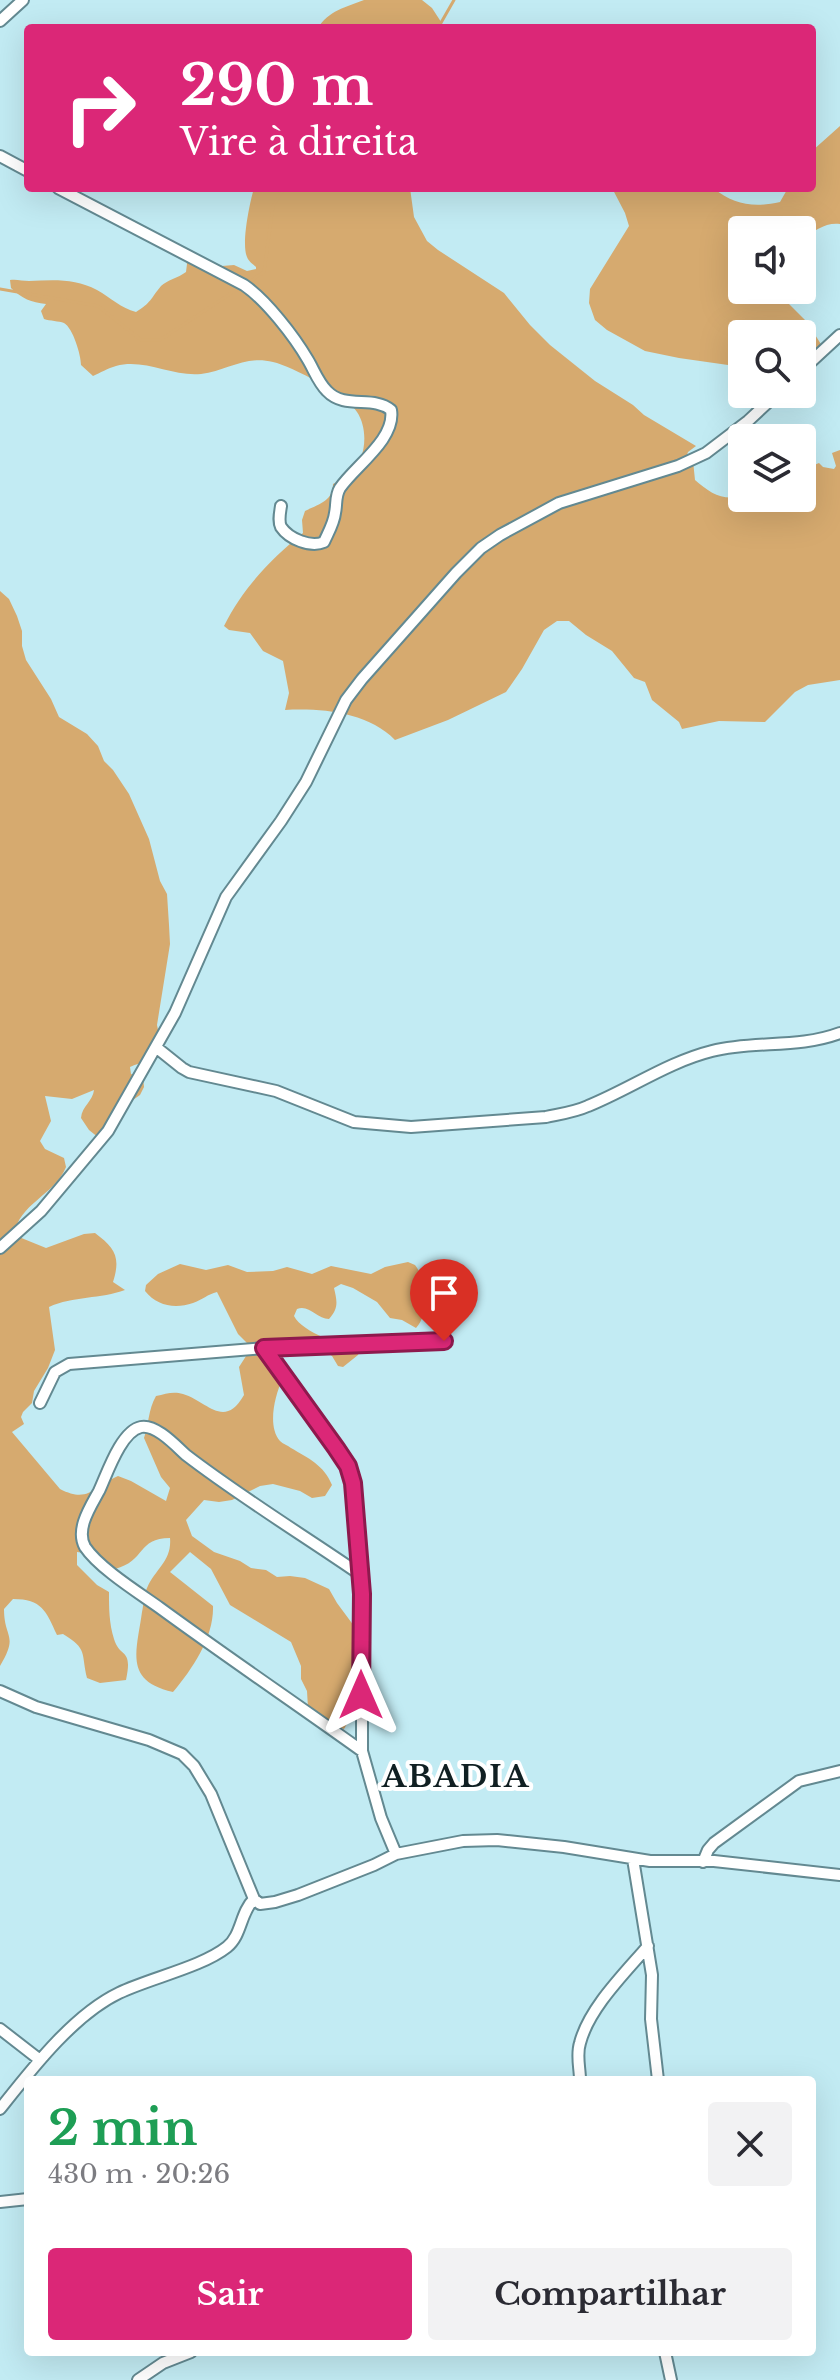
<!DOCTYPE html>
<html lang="pt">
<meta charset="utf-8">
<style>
:root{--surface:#fff;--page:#f2f2f3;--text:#2b2b33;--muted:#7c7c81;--accent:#db2777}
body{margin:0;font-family:"Libre Baskerville",serif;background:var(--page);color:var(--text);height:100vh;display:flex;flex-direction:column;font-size:30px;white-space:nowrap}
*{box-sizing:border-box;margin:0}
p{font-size:26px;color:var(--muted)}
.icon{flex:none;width:44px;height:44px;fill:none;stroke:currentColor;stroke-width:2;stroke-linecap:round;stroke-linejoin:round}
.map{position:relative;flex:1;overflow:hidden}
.drawer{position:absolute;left:24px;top:2076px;width:792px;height:280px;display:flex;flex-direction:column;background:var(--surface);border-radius:8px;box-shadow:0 8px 32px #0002}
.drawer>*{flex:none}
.guide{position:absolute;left:24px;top:24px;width:792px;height:168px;border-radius:8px;box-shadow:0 8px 32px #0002;background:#db2777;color:#fff;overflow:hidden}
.tools{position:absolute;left:728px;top:216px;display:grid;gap:16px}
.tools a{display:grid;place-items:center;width:88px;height:88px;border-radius:8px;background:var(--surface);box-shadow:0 8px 32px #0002;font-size:40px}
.pin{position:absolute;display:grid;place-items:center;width:68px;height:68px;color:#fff;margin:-82px -34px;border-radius:50% 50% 50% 0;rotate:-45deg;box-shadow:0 0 8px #0007}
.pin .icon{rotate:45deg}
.me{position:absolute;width:88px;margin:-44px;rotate:0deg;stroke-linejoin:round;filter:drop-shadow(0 0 6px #0008)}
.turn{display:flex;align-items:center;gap:28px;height:168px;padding:0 24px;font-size:36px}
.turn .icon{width:104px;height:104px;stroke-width:2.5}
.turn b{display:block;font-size:56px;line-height:68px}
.round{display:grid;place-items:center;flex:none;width:84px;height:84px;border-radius:8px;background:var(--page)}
.head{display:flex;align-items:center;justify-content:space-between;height:136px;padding:0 24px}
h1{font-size:48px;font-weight:800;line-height:60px;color:#1e9e55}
.cta{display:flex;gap:16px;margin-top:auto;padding:16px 24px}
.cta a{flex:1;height:92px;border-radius:8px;background:var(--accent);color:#fff;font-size:32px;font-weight:800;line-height:92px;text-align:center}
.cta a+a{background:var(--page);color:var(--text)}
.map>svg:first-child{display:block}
</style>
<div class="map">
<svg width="840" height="2380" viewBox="0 0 840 2380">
<rect width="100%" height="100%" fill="#c2ebf3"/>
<path fill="#d6aa6f" d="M364 0H422L432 8 445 28H318C328 11 346 7 364 0Z
M840 126V224C826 222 814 231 802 239V230H742V290H778V293L807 322 824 349 818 359H802V334H742V367L679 358 645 351 607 330 595 320 589 303 590 289 629 226 625 213 612 188H713C734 205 754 208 780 202L788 188H812V151Z
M254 188H410L414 217 427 241 438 250 504 293 530 325 550 345 595 381 633 405 644 415 696 446 688 452 686 458 693 461 695 480C710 493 722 501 742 496V498H802V470L819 463 823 467 834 469 836 466 832 453 840 450V680L808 685 795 692 765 722 719 721 682 729 679 722 652 700 645 682 634 678 612 651 586 635 569 621H557L544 630 522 669 506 692 448 720 395 740C368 712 321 708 285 710L289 693 283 661 263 651 250 633 229 630 224 626C243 588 270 560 303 533L302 520 305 511C319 504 333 501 333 484 338 481 345 479 350 475 366 460 369 430 357 412 347 396 292 366 273 362 245 355 227 371 201 374 173 377 144 358 116 366 108 368 100 373 93 376L81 365C81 355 73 328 64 323 59 321 50 321 44 319L41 311 46 304C31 302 22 299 11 288L10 280C17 279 22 281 29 281 53 280 75 278 97 290 111 298 121 308 136 312 151 303 151 298 161 286 167 280 178 278 186 272L187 264 182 248 222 266 234 265 247 271 256 269V267C252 263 249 262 247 257 241 243 250 202 254 188Z
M0 591 9 599 17 616 22 631V646L26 660 51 699 59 717 87 734 98 746 104 761 113 770 129 794 149 839 160 881 167 894 169 925 170 944 157 1025 163 1054C156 1061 140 1062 130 1067L131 1074 143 1077 144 1087 140 1095 130 1102 99 1138 89 1130 81 1118C82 1106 93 1101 94 1090L72 1099 45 1096 51 1121 40 1141 45 1149 64 1158 66 1167C54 1196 19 1203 14 1235L46 1248 84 1234 95 1233C115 1248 121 1257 113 1282L125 1290C101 1299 73 1296 49 1307L55 1350 48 1368 34 1391 32 1403 23 1412 21 1417 24 1424 12 1432 60 1489C89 1504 94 1486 118 1476L131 1481 166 1501 170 1488 161 1477 144 1438C149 1424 148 1410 156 1396 166 1394 173 1391 183 1394 207 1401 224 1430 244 1395L239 1367 248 1353 254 1350 238 1334 217 1292C208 1294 202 1300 193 1303 175 1309 157 1306 145 1291L146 1285 158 1274 180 1264 206 1270 228 1265 247 1272 273 1271 287 1267 312 1274 331 1266 371 1274 385 1267 408 1262 415 1265C427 1280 430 1313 416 1328L402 1320 390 1318 377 1302 353 1288 341 1284 334 1288C337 1301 339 1308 329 1319 317 1319 309 1304 297 1309L294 1316C303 1333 342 1345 360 1350L358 1355 343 1367 338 1366 332 1356 317 1346 304 1347 284 1342 265 1347 282 1380C275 1396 267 1426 280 1441 283 1444 287 1445 291 1448 308 1458 324 1465 332 1485L325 1496 312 1498 300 1491 273 1484 260 1486 232 1500 219 1502 204 1500 186 1520 192 1536 214 1552 240 1561 251 1568 266 1570 277 1577 290 1576 305 1578 329 1589 337 1603 354 1626 360 1639 354 1703 351 1717 344 1729 331 1724 308 1708 307 1691 301 1679V1666L291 1642 230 1605 211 1569 190 1552 170 1572 213 1606C214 1637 193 1668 173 1692 123 1681 137 1650 142 1612 144 1603 143 1596 147 1588 156 1568 172 1561 170 1538 137 1538 146 1561 115 1569L91 1554 77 1552V1565L97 1585 109 1592C109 1608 109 1623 114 1639 120 1659 133 1647 126 1680L100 1683 87 1678C81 1653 88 1649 63 1634L57 1635C46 1611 42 1599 13 1599L4 1609C4 1639 19 1634 0 1666Z"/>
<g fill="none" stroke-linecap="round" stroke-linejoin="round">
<path stroke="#d6aa6f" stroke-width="3" d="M438 28 454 0
M246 284 264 272 273 206 285 188
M0 289 98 306 141 340H160L239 288"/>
<g stroke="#638991" stroke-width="14">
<path id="minor" d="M0 21 23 0
M0 156 28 171
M58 188 244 285C266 300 294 336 308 360 314 370 318 382 327 391 345 410 373 395 391 410 396 439 355 466 340 488 335 496 337 504 335 513 334 523 328 533 324 542 311 548 289 539 281 527 278 521 280 513 281 506
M802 370 840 335
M157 1048 182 1068 189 1072 276 1091 354 1122 411 1127 546 1117C560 1114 575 1112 588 1106 630 1089 668 1062 712 1051 756 1040 797 1049 840 1033
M0 1248 41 1211 108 1131 175 1013 226 897 281 821 306 782 346 700 362 679 456 573 481 548 500 535 559 503 678 466 706 453 748 421 777 394
M264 1348 336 1448 348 1466 353 1483 362 1594V1751L381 1818 396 1854
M40 1403 55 1372 69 1364 264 1348 444 1341
M361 1575C303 1535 242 1498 186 1455 176 1446 156 1424 141 1427 121 1431 107 1474 99 1491 91 1506 75 1529 85 1547 99 1568 139 1593 160 1608 227 1657 295 1703 362 1751
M0 1691 36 1707 149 1740 182 1754 194 1766 211 1794 254 1899 260 1904 275 1902 298 1895 374 1865 396 1854 463 1841 497 1840 564 1847 650 1861H714L840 1875
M633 1859 652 1975 651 2019 658 2080
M703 1862 708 1850 714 1843 799 1781 840 1771
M0 2029 40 2060
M580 2080C580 2068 576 2055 580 2043 589 2008 625 1973 648 1946
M0 2109C31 2070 73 2015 119 1993 150 1978 202 1967 227 1947 242 1935 240 1913 254 1899
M0 2202 28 2199
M665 2352 671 2380
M138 2380 163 2363 191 2352"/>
</g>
<use href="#minor" stroke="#fff" stroke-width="10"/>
</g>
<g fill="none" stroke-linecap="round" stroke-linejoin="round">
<g stroke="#8e194d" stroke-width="20">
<path id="route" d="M361 1695 362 1594 353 1483 348 1466 336 1448 264 1348 444 1341"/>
</g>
<use href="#route" stroke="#db2777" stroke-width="14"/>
</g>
<g text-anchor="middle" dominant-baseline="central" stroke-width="8" stroke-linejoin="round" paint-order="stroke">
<g font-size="30" font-weight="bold" letter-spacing="2" fill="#101f22" stroke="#fff">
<text x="456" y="1776">ABADIA</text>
</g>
</g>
</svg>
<div class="tools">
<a><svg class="icon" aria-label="sound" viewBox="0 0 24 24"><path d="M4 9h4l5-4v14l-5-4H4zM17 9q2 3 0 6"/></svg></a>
<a><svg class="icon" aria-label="search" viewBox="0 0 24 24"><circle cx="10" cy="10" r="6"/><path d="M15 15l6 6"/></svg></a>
<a><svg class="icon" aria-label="layers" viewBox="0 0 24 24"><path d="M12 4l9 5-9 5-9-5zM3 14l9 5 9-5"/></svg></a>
</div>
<div class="pin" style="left:444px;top:1341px;background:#d93025"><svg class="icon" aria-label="arrive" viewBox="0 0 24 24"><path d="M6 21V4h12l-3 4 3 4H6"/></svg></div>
<svg class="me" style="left:361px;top:1695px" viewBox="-20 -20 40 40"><path d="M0-17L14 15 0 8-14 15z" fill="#db2777" stroke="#fff" stroke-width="4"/></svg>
<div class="guide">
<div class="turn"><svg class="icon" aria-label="right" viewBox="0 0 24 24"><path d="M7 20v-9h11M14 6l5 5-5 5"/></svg><div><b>290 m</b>Vire à direita</div></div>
</div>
<section class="drawer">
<div class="head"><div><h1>2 min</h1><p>430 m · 20:26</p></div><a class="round"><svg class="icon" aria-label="close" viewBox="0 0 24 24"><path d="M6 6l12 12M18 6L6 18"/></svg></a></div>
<div class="cta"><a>Sair</a><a>Compartilhar</a></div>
</section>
</div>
